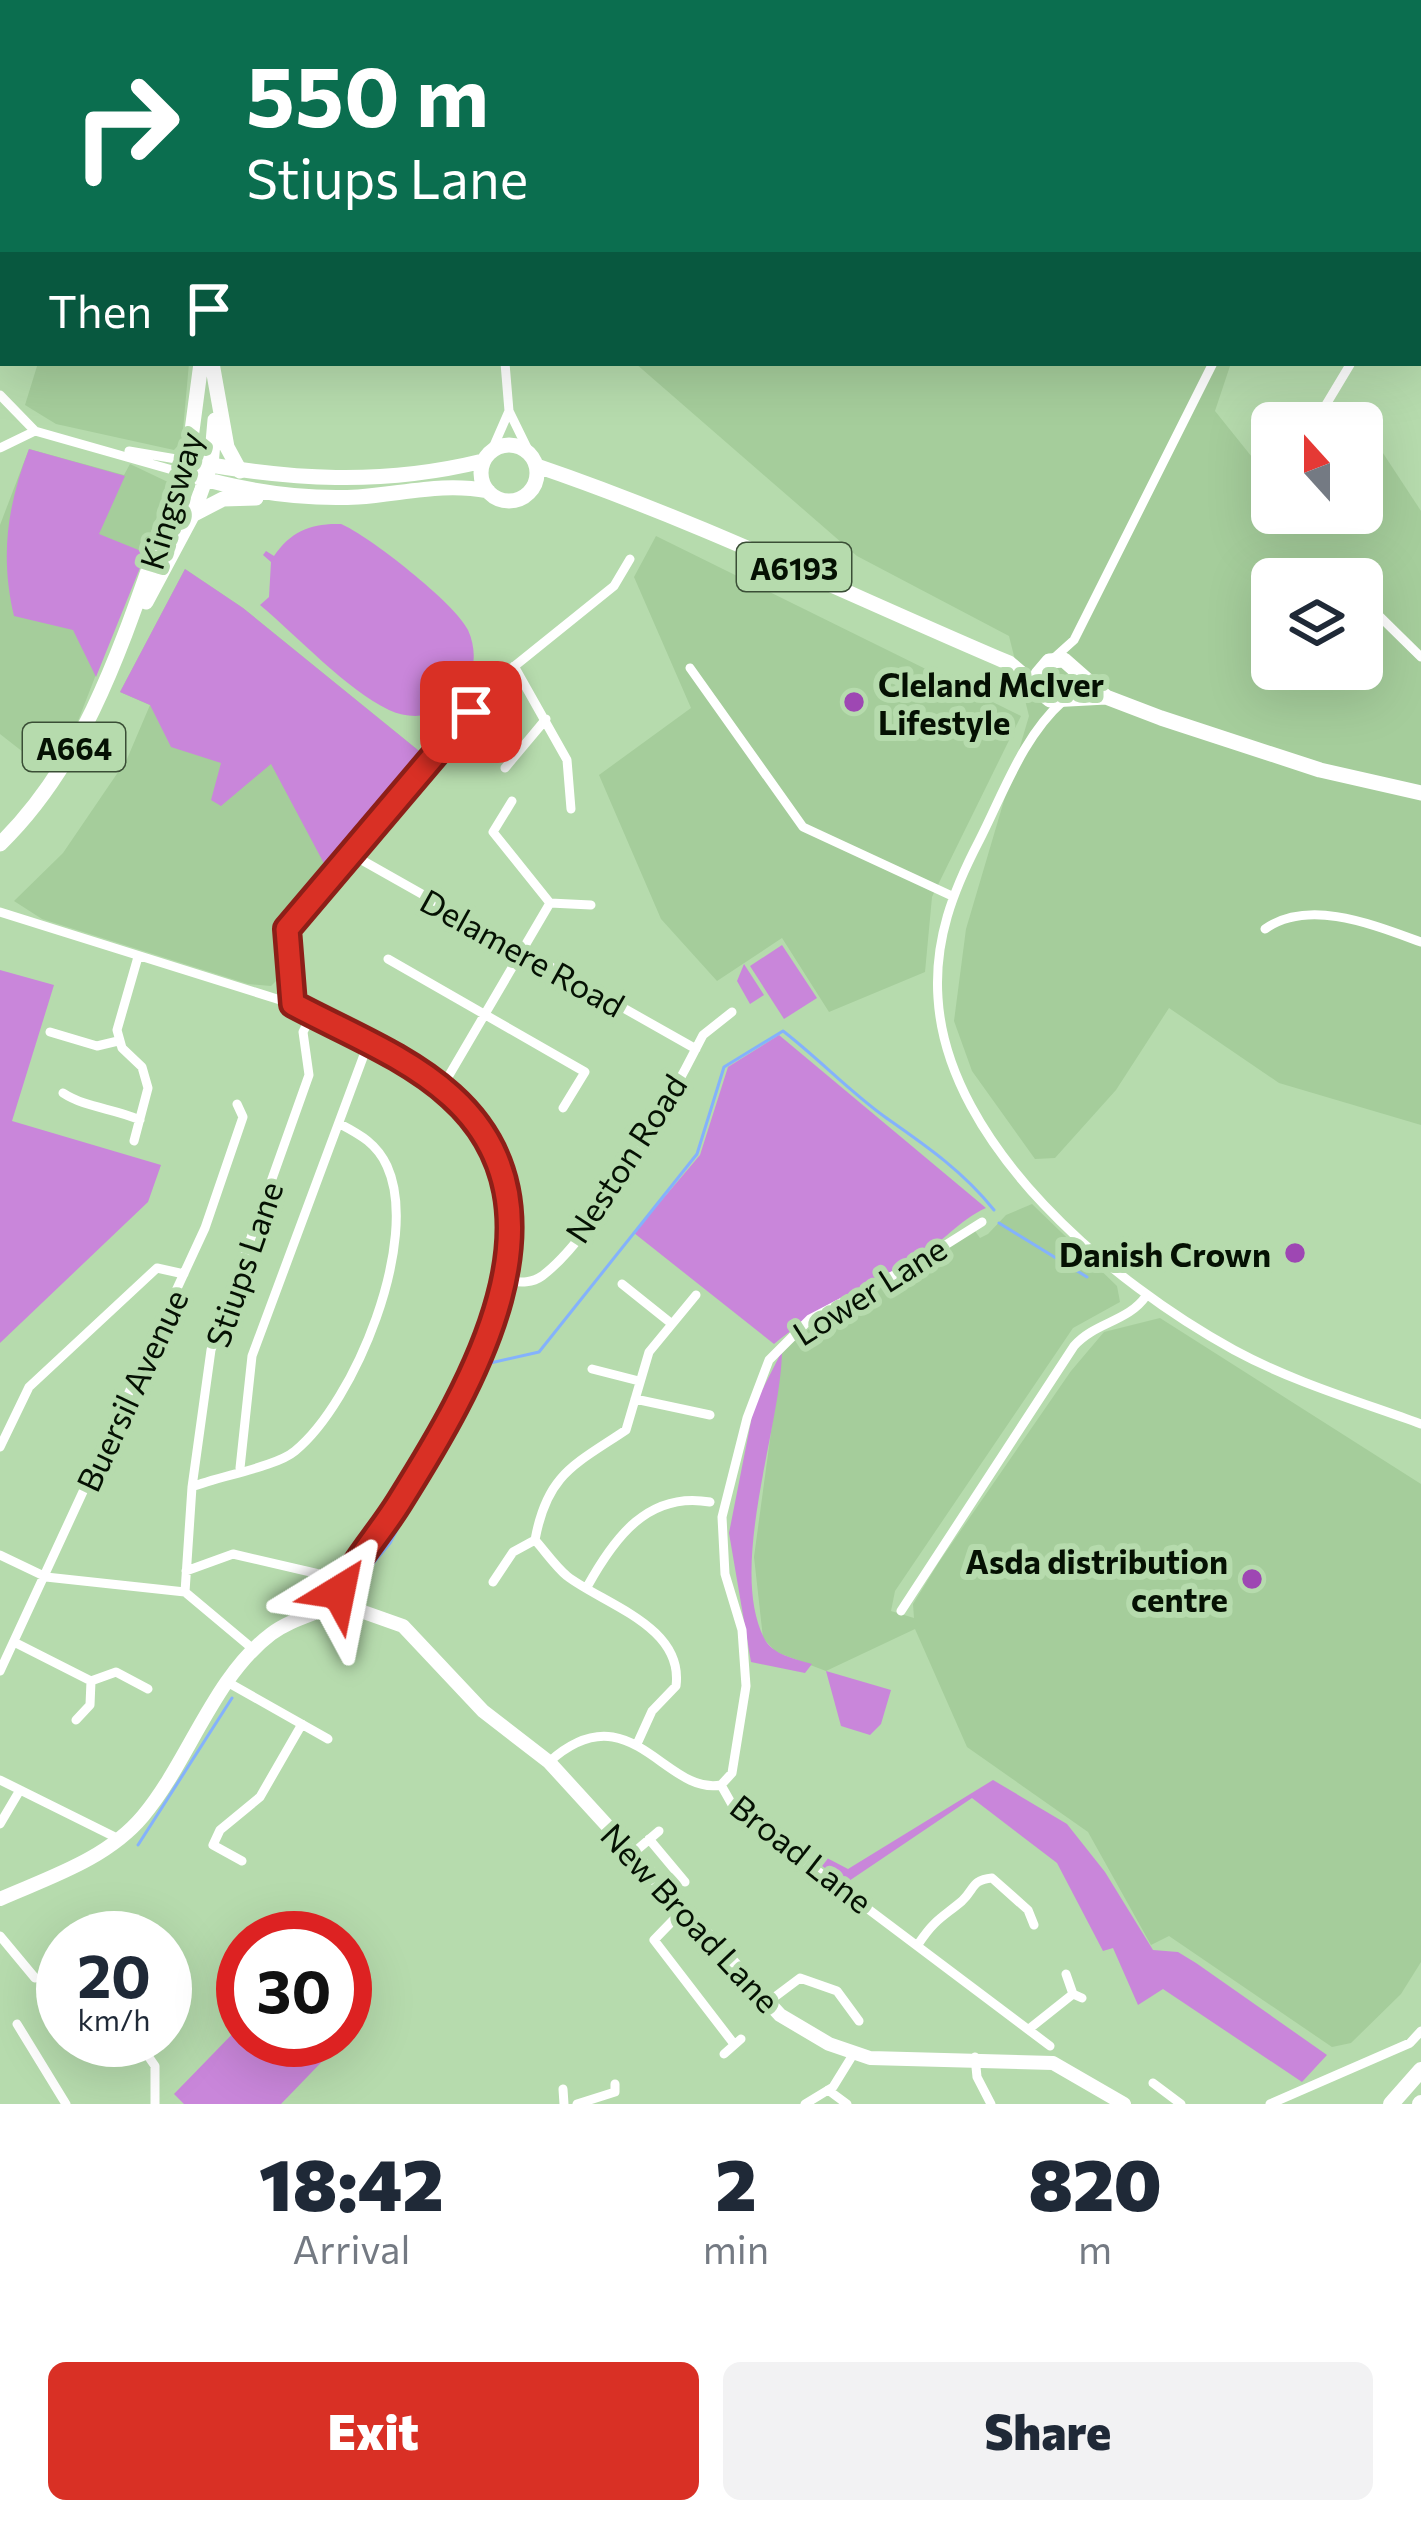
<!DOCTYPE html>
<style>
:root{--surface:#fff;--page:#f2f2f3;--text:#1f2937;--muted:#747a83;--accent:#d93025}
body{margin:0;font-family:Commissioner,sans-serif;background:var(--page);color:var(--text);height:100vh;display:flex;flex-direction:column;font-size:45px;white-space:nowrap}
*{box-sizing:border-box;margin:0}
p{font-size:39px;color:var(--muted)}
.icon{flex:none;width:66px;height:66px;fill:none;stroke:currentColor;stroke-width:2;stroke-linecap:round;stroke-linejoin:round}
.map{position:relative;height:2104px;overflow:hidden}
.sheet{display:flex;flex-direction:column;background:var(--surface);flex:1}
.sheet>*{flex:none}
.top-card{position:absolute;left:0px;top:0px;width:1422px;height:366px;box-shadow:0 12px 48px #0002;background:#0b6e4f;color:#fff;overflow:hidden}
.needle{width:78px;rotate:339deg}
.fabs{position:absolute;left:1251px;top:402px;display:grid;gap:24px}
.fabs a{display:grid;place-items:center;width:132px;height:132px;border-radius:18px;background:var(--surface);box-shadow:0 12px 48px #0002;font-size:60px}
.speed{position:absolute;left:36px;top:1911px;display:flex;gap:24px;font-size:60px;font-weight:700;text-align:center}
.speed>*{display:grid;place-content:center;width:156px;height:156px;border-radius:50%;background:var(--surface);box-shadow:0 12px 48px #0002;line-height:1}
.speed small{font-size:30px;font-weight:400}
.speed .limit{border:18px solid #d22;background:#fff;color:#111}
.pin{position:absolute;display:grid;place-items:center;width:102px;height:102px;color:#fff;margin:-51px;border-radius:24px;box-shadow:0 6px 18px #0006}
.me{position:absolute;width:132px;margin:-66px;rotate:35deg;stroke-linejoin:round;filter:drop-shadow(0 0 9px #0008)}
.turn{display:flex;align-items:center;gap:42px;height:252px;padding:0 48px;font-size:54px}
.turn .icon{width:156px;height:156px;stroke-width:2.5}
.turn b{display:block;font-size:84px;line-height:102px}
.then{display:flex;align-items:center;height:114px;padding:0 48px;background:#0003;gap:24px;font-size:45px}
.eta{display:flex;justify-content:space-evenly;align-items:center;height:204px;text-align:center}
.eta b{font-size:72px;font-weight:800;line-height:84px}
.primary-button{display:flex;gap:24px;margin-top:auto;padding:24px 48px}
.primary-button a{flex:1;height:138px;border-radius:18px;background:var(--accent);color:#fff;font-size:48px;font-weight:800;line-height:138px;text-align:center}
.primary-button a+a{background:var(--page);color:var(--text)}
.map>svg:first-child{display:block}
</style>
<div class="map">
<svg width="1421" height="2104" viewBox="0 0 1421 2104">
<rect width="100%" height="100%" fill="#b6dbad"/>
<path fill="#a5cd9b" fill-rule="evenodd" d="M553 0H841L843 3H553Z
M0 92 3 93 0 294Z
M38 363H189L182 441 174 450 56 424 25 405Z
M635 363H1231L1215 411 1272 482V513H1362V423H1335L1345 414 1358 415 1421 511V1125L1279 1083 1169 1008 1116 1090 1055 1158 1035 1159 972 1071 954 1021 966 929 1029 716 1009 636 857 556ZM1272 579H1362V669H1272Z
M29 449 124 475 130 464 170 483 78 721 46 770 0 734V525Z
M656 536 1021 716 932 897 925 972 829 1012 782 938 717 981 661 919 599 775 691 708 634 577Z
M185 569 243 608 424 755 282 926 284 973 271 986 248 984 42 919 14 901 63 853 127 759 150 705 120 692Z
M1032 1204 1117 1286 1120 1302 1073 1328 895 1591 891 1611 914 1618 913 1604 939 1562 1071 1371 1104 1332 1160 1318 1421 1484V1962L1401 1994 1351 2043 1332 2047 1169 1936 1151 1945 1088 1832 967 1747 915 1629 826 1671 776 1652 763 1638 754 1557 782 1351 811 1327 975 1231 980 1238 988 1234 1006 1215Z"/>
<path fill="#c986da" d="M887 0H1399L1402 3H889Z
M29 449 125 476 99 534 146 553 96 677 73 630 14 616C0 557 7 506 29 449Z
M341 524C368 535 456 604 468 630 491 681 441 734 389 710 347 690 297 636 260 605L269 597 271 562 263 555 266 551 274 556C291 531 311 523 341 524Z
M185 569 243 608 424 755 328 871 271 764 221 806 211 800 221 763 171 747 150 705 120 692Z
M782 945 817 998 784 1019 750 966Z
M744 964 764 995 750 1004 737 981Z
M0 970 54 985 12 1121 161 1165 148 1202 0 1343Z
M779 1035 986 1208C959 1220 943 1242 918 1258 869 1288 818 1307 774 1344L634 1233 700 1155 728 1067Z
M782 1351C781 1428 728 1566 764 1638 772 1655 796 1659 812 1664L805 1673 751 1662 729 1533 754 1406Z
M826 1671 891 1690 881 1724 870 1735 841 1726Z
M993 1780 1067 1824 1105 1872 1153 1950 1178 1952 1196 1963 1327 2055 1302 2082 1163 1989 1138 2005 1113 1948 1103 1951 1057 1863 972 1798 846 1883 766 1826 848 1869Z
M243 2023V2040L339 2044 281 2104H184L174 2094Z"/>
<g fill="none" stroke-linecap="round" stroke-linejoin="round">
<path stroke="#84b2fc" stroke-width="3" d="M1041 0 1053 3
M1082 0 1102 3
M1070 3 1077 0
M1419 126 1421 127
M999 1223 1087 1277
M356 1584 390 1543 486 1364 539 1352 697 1154 724 1067 783 1031C818 1058 849 1091 885 1117 925 1145 963 1171 994 1210
M138 1845 232 1698"/>
<path stroke="#84b2fc" stroke-width="9" d="M288 3 289 0
M0 314 3 313"/>
<path stroke="#fff" stroke-width="9" d="M339 0 340 3
M429 0 430 3
M1280 0 1281 3
M60 3V0
M145 3 146 0
M528 3 529 0
M0 48 3 49
M0 201H3
M1419 261 1421 259
M505 363 509 411 530 454
M0 395 35 431 183 473
M1315 423 1351 363
M0 448 35 431
M492 450 509 411
M129 451 188 461
M1362 599 1421 657
M1054 658 1074 640 1213 363
M514 666 567 760 571 809
M690 668 803 827 952 896
M1063 701C1023 736 1003 794 979 841 953 891 934 940 938 998 947 1146 1113 1284 1234 1350 1293 1382 1358 1401 1421 1424
M505 768 546 719
M512 801 493 832 550 903 591 905
M351 854 696 1049
M0 912 293 1004 401 1062 453 1097 490 1150 514 1219 506 1281 476 1363 403 1497 345 1580 338 1603
M1265 929C1309 898 1374 925 1421 942
M388 959 585 1072 563 1108
M293 1004 287 929 501 677 614 586 630 559
M50 1032 97 1046 118 1041
M441 1089 550 903
M63 1093C86 1108 113 1108 140 1120
M134 1141 148 1088 142 1067 122 1048 117 1030 138 957
M506 1281C519 1282 531 1284 542 1276 595 1237 672 1096 703 1035L732 1012
M622 1284 672 1324
M592 1369 639 1381
M635 1399 710 1415
M0 1447 29 1387 157 1268 184 1274
M240 1468 252 1356 368 1044
M192 1487C219 1476 276 1467 295 1451 355 1402 421 1240 387 1166 377 1144 361 1135 340 1124
M0 1555 46 1577 185 1592 253 1649
M186 1571 233 1554 345 1580
M493 1582 513 1552 535 1540
M587 1587C614 1538 648 1491 710 1502
M185 1592 192 1487 211 1350 309 1075 303 1032 312 1014
M901 1611 1074 1346C1095 1322 1128 1322 1146 1296
M14 1642 91 1681 116 1672 148 1689
M0 1671 205 1228 243 1117 237 1104
M229 1683 328 1739
M76 1720 90 1705 91 1681
M637 1744 652 1711 676 1686C684 1626 603 1604 567 1576 555 1566 545 1551 535 1540 547 1474 574 1465 626 1430L649 1352 696 1295
M549 1762C630 1689 665 1796 721 1785L734 1808 1050 2046
M0 1780 119 1839
M721 1785 732 1773 746 1686 742 1630 725 1574 722 1517 747 1418 769 1360 810 1319 917 1263 982 1222
M0 1824 20 1790
M649 1839 685 1882
M632 1854 659 1831
M242 1861 213 1845 220 1830 260 1797 302 1724
M684 1909 654 1940 734 2044
M0 1936 35 1978
M919 1943C935 1919 943 1917 962 1901 975 1889 971 1880 992 1878L1028 1910 1034 1925
M1066 1974 1073 1994 1082 1998
M768 2002 800 1978 837 1991 859 2021
M17 2024 66 2104
M1029 2029 1073 1994
M137 2040 155 2066V2104
M724 2054 741 2039
M975 2057 977 2077 991 2104
M1153 2083 1181 2104
M563 2089 564 2104
M828 2090 847 2104
M577 2104 615 2092V2084
M805 2104 833 2087 854 2053
M1270 2104 1410 2043 1421 2031"/>
<path stroke="#fff" stroke-width="14" d="M0 1899C50 1877 107 1859 143 1816 189 1761 213 1678 271 1634 291 1619 316 1614 338 1603L403 1626 483 1711 549 1762 780 2015 829 2044 870 2058 1053 2063 1124 2104"/>
<path stroke="#fff" stroke-width="15" d="M170 3V0
M212 363 227 447 240 471
M188 461 201 363
M211 465 215 420"/>
<path stroke="#fff" stroke-width="15" d="M481 473a28 28 0 1 1 56 0a28 28 0 1 1-56 0Z
M537 466C699 521 851 596 1009 663L1037 687
M183 473C239 490 300 500 358 497 403 494 443 482 488 491
M194 514 223 499 256 498
M146 602 193 514 208 472
M1106 697 1050 700 1040 692 1038 674 1049 661 1064 660 1106 697 1161 718 1320 770 1421 793
M0 844C104 743 136 591 188 461 291 480 381 486 483 461"/>
<path stroke="#fff" stroke-width="16" d="M1391 2104 1421 2070
M1420 2104 1421 2103"/>
</g>
<g fill="none" stroke-linecap="round" stroke-linejoin="round">
<g stroke="#8d1f18" stroke-width="30">
<path id="route" d="M339 1592C355 1560 381 1532 400 1501 471 1388 577 1209 451 1096 407 1056 345 1032 293 1004L287 929 471 712"/>
</g>
<use href="#route" stroke="#d93025" stroke-width="21"/>
</g>
<g fill="#9e47b3" stroke="#b6dbad" stroke-width="4.5">
<circle cx="854" cy="702" r="12"/>
<circle cx="1295" cy="1253" r="12"/>
<circle cx="1252" cy="1579" r="12"/>
</g>
<g text-anchor="middle" dominant-baseline="central" stroke-width="12" stroke-linejoin="round" paint-order="stroke">
<g fill="#b6dbad" stroke="#3a4e36" stroke-width="3">
<rect x="737" y="543" width="114" height="48" rx="9"/>
<rect x="23" y="723" width="102" height="48" rx="9"/>
</g>
<g font-size="30" font-weight="bold" fill="#051103">
<text x="794" y="567">A6193</text>
<text x="74" y="747">A664</text>
</g>
<g font-size="33" fill="#051103" stroke="#b6dbad">
<text transform="translate(170 500) rotate(-73)">Kingsway</text>
<text transform="translate(523 952) rotate(29)">Delamere Road</text>
<text transform="translate(625 1158) rotate(-57)">Neston Road</text>
<text transform="translate(243 1264) rotate(-71)">Stiups Lane</text>
<text transform="translate(869 1290) rotate(-32)">Lower Lane</text>
<text transform="translate(131 1390) rotate(-65)">Buersil Avenue</text>
<text transform="translate(802 1853) rotate(38)">Broad Lane</text>
<text transform="translate(691 1917) rotate(47)">New Broad Lane</text>
</g>
<g font-size="33" font-weight="bold" fill="#051103" stroke="#b6dbad" text-anchor="end">
<text x="878" y="683" text-anchor="start">Cleland McIver<tspan x="878" dy="38">Lifestyle</tspan></text>
<text x="1271" y="1253">Danish Crown</text>
<text x="1228" y="1560">Asda distribution<tspan x="1228" dy="38">centre</tspan></text>
</g>
</g>
</svg>
<div class="fabs">
<a><svg class="needle" viewBox="-14 -14 28 28"><path d="M0-13l5 13h-10z" fill="#e53935"/><path d="M0 13l5-13h-10z" fill="#747a83"/></svg></a>
<a><svg class="icon" aria-label="layers" viewBox="0 0 24 24"><path d="M12 4l9 5-9 5-9-5zM3 14l9 5 9-5"/></svg></a>
</div>
<div class="speed"><div>20<small>km/h</small></div><div class="limit">30</div></div>
<div class="pin" style="left:471px;top:712px;background:#d93025"><svg class="icon" aria-label="arrive" viewBox="0 0 24 24"><path d="M6 21V4h12l-3 4 3 4H6"/></svg></div>
<svg class="me" style="left:339px;top:1592px" viewBox="-20 -20 40 40"><path d="M0-17L14 15 0 8-14 15z" fill="#d93025" stroke="#fff" stroke-width="4"/></svg>
<div class="top-card">
<div class="turn"><svg class="icon" aria-label="right" viewBox="0 0 24 24"><path d="M7 20v-9h11M14 6l5 5-5 5"/></svg><div><b>550 m</b>Stiups Lane</div></div>
<div class="then">Then<svg class="icon" aria-label="arrive" viewBox="0 0 24 24"><path d="M6 21V4h12l-3 4 3 4H6"/></svg></div>
</div>
</div>
<section class="sheet">
<div class="eta">
<div><b>18:42</b><p>Arrival</p></div>
<div><b>2</b><p>min</p></div>
<div><b>820</b><p>m</p></div>
</div>
<div class="primary-button"><a>Exit</a><a>Share</a></div>
</section>
